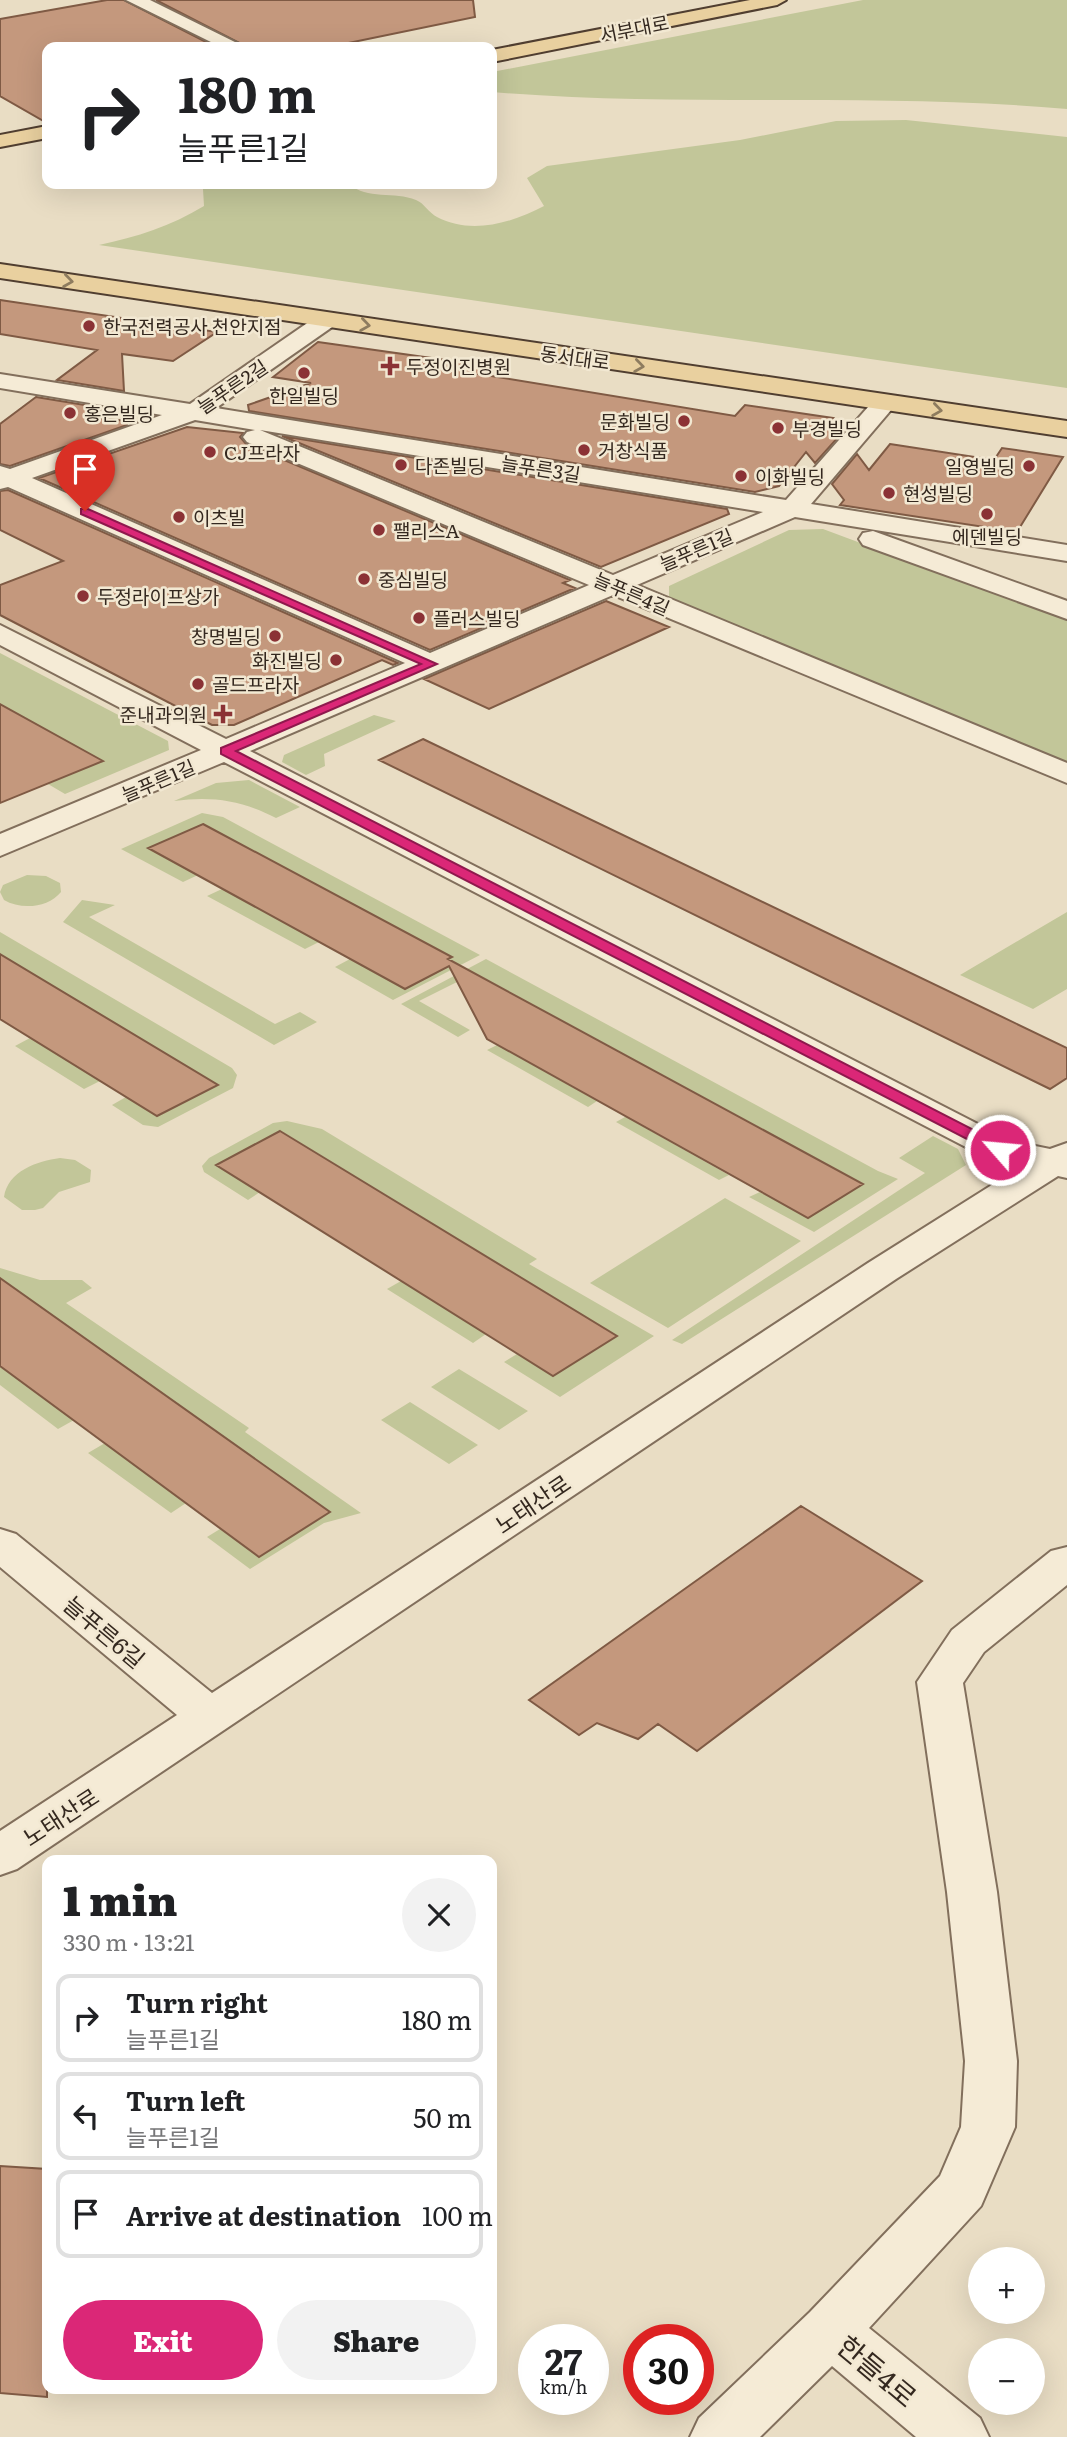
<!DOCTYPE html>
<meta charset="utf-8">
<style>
:root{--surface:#fff;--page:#f2f2f2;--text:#202124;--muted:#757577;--line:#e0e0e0;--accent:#db2777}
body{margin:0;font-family:Literata,"Noto Sans KR",serif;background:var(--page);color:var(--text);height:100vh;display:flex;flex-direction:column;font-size:26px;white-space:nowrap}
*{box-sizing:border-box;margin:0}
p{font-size:23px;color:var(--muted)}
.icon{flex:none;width:38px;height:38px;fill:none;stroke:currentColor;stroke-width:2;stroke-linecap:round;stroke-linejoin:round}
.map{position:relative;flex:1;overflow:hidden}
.panel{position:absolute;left:42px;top:1855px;width:455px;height:539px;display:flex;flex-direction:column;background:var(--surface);border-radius:14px;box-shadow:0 7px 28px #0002}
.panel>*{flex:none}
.guide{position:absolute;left:42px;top:42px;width:455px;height:147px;border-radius:14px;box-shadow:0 7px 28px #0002;background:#fff;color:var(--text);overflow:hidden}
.controls{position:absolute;left:968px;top:2247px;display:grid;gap:14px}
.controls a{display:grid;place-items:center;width:77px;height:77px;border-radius:50%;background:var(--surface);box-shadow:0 7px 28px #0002;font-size:35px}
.speed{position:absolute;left:518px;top:2324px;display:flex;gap:14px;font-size:35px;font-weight:700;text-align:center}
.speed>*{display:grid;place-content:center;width:91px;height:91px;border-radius:50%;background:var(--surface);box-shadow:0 7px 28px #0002;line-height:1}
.speed small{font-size:18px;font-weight:400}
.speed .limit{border:10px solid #d22;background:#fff;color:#111}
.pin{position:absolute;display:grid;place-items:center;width:60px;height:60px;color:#fff;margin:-72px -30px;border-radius:50% 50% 50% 0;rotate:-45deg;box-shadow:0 0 7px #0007}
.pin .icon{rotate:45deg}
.me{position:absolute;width:77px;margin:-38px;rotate:297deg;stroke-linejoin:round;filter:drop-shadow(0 0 5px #0008)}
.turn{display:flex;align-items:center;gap:24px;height:147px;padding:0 21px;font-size:32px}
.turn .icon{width:91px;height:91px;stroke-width:2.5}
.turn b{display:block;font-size:49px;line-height:60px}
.round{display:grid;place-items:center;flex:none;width:74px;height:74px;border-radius:37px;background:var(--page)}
.summary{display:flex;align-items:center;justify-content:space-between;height:119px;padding:0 21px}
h1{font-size:42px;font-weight:800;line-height:52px}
.primary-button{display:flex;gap:14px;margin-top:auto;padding:14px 21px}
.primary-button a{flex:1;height:80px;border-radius:42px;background:var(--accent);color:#fff;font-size:28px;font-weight:800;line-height:80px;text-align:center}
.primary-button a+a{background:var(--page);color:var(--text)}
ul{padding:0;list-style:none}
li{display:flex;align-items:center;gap:21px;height:88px;margin:0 14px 10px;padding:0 7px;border:4px solid var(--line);border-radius:14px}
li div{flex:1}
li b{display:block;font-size:26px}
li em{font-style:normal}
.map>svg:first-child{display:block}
</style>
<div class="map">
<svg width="1067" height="2437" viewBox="0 0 1067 2437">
<rect width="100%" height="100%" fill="#e9ddc4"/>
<path fill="#c2c699" d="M863 0H1067V109C876 92 683 108 492 92V72Z
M906 120 1067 137V388L99 245C137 237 171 226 204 206L203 189 208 184H350C366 200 395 191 416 200 424 203 429 213 437 217 471 235 512 223 544 206L527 178 547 166 740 140 836 121Z
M823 529 1067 620V762L669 599V586L789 530Z
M0 653 168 741 169 750 65 794 48 784 102 761 0 704Z
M374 715 396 721 324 754 325 766 306 775 282 762 284 755Z
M249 780 300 807 276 818C241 800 212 796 174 801L216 783Z
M202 813 223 817 249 831 480 955 393 1000 335 967 350 959 397 985 451 957 149 848 198 875 183 882 121 849Z
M27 875 46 876 60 883 61 892C48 908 21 910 4 900L0 892 3 885Z
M222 889 319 942 305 949 207 896Z
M82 900 115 905 89 917 275 1024 300 1012 317 1022 274 1045 63 922Z
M1067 912V989L1033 1009 960 975Z
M0 932 232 1068 237 1075 233 1088 158 1127 143 1125 112 1105 126 1097 157 1116 218 1085 0 954Z
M486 959 878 1171 898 1179 814 1232 749 1197 760 1192 808 1218 862 1183 475 973 419 1001 470 1030 458 1037 401 1004Z
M30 1038 100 1081 84 1089 15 1046Z
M497 1045 597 1101 588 1107 487 1050Z
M625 1117H626L729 1175 719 1180 616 1122Z
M287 1121 322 1129 537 1259 529 1264 654 1336 560 1397 504 1362 517 1354 553 1376 616 1335 281 1131 217 1165 260 1192 248 1200 204 1172 202 1166 209 1158 273 1123Z
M933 1136 958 1149 966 1165 682 1344 672 1340 925 1173 899 1158Z
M60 1158 75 1160 91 1170 90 1182 59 1192 43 1208 35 1210H22L4 1197C8 1171 37 1161 60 1158Z
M725 1198 801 1241 668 1328 590 1283Z
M0 1268 40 1280H82L92 1288 66 1303 249 1428 245 1432 361 1513 324 1523 250 1569 207 1537 220 1529 259 1557 330 1512 0 1278Z
M401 1281 486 1334 473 1343 387 1289Z
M0 1366 74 1420 58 1429 0 1385Z
M459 1369 528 1411 499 1430 431 1387Z
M410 1402 478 1445 449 1464 381 1420Z
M105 1443 186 1503 171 1513 88 1453Z"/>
<path fill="#c4987d" stroke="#7f5a44" stroke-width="2" d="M107 0H124L216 47H47V123L0 96V19Z
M156 0H473L475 17 329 47H247Z
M0 300 217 332 173 361 122 354 124 391 57 380 97 350 0 334Z
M318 342 467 363 465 365 485 368 479 374 735 416 745 405 833 418 831 420 841 434 815 463 806 452 779 486 755 492 249 411 248 405 311 383 273 377Z
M36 397 103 408 89 417 127 421V425L10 466 0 464V424Z
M187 427 243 433 240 437 246 444 570 580 563 583 575 588 430 650 39 478Z
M282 436 727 509 729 514 601 567Z
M890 444 994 460 1002 448 1063 457 1017 532 840 505 844 500 832 484 857 454 869 470Z
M8 490 398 663 393 665 382 660 234 725H212L0 615V585L63 561 0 530V491Z
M606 601 669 627 489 709 424 679Z
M0 704 103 761 0 803Z
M423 739 1067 1048V1078L1050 1089 379 760Z
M203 824 452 957 448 959 863 1184 808 1218 487 1039 449 966 405 989 148 848Z
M0 954 218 1085 157 1116 0 1019Z
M280 1131 617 1336 553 1376 216 1165Z
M0 1278 330 1512 259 1557 0 1366Z
M801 1506 922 1581 697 1751 658 1724 638 1739 597 1723 579 1735 529 1700Z
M0 2166 47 2169V2397L0 2393Z"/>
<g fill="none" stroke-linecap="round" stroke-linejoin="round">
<g stroke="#826f5c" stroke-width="4">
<path id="minor" d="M126 0H150L245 47H221Z
M327 313 335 315 339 320 335 325 216 408 786 500 876 398H894L897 403 811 504 1067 545V561L795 517 637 585 1067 763V783L613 595 250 751 1011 1141 1050 1149 1067 1143V1178L1058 1176 896 1279 17 1869 0 1875V1831L177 1715 0 1567V1529L16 1534 212 1693 868 1263 1022 1166 987 1158 224 762 0 856V834L201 750 0 645V625L226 739 405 663 8 487 0 489V466L10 469 162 415 0 388V374L190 404 319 315ZM195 420 255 430 247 432 243 437 247 442 589 585 430 653 32 478ZM260 430 763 512 613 575Z
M873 531 1067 601V619L863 545 859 539 863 533Z
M1067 1547V1585L984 1652 963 1683 997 1892 1017 2061 1015 2127 981 2206 869 2328 980 2418 989 2437H916L832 2366 760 2437H690L699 2418 810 2312 940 2176 961 2127 965 2061 947 1892 917 1682 952 1630 1051 1551Z"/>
</g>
<g stroke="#503e30" stroke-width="4">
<path id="major" d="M750 0H786L777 5 492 62V50Z
M47 126V138L0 147V135Z
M0 264 1067 421V437L0 278Z"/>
</g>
<use href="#minor" fill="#f5ebd6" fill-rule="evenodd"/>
<use href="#major" fill="#e9d09f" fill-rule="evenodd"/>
</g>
<defs><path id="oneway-chevron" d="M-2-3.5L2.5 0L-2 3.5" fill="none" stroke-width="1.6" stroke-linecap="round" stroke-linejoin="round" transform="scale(1.75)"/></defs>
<g stroke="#8e7c5f">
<use href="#oneway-chevron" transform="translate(68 281) rotate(8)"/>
<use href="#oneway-chevron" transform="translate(365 325) rotate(8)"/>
<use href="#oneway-chevron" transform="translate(639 366) rotate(8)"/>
<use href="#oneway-chevron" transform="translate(937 410) rotate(8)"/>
</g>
<path fill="#db2777" stroke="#8e194d" stroke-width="2" d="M81 509H88L437 664 236 751 1005 1146V1153H994L221 754V748L421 664 81 514Z"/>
<g fill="#8b3235" stroke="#f2e8d2" stroke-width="2.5">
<circle cx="89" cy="326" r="7"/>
<path d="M386.5 355.5h7v7h7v7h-7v7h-7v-7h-7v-7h7z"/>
<circle cx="304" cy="373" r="7"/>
<circle cx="70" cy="413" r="7"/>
<circle cx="684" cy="421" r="7"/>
<circle cx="778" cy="428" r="7"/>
<circle cx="584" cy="450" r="7"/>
<circle cx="210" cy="452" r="7"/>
<circle cx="401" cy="465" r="7"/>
<circle cx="1029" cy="466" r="7"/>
<circle cx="741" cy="476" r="7"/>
<circle cx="889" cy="493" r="7"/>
<circle cx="987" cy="514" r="7"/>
<circle cx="179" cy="517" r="7"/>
<circle cx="379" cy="530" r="7"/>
<circle cx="364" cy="579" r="7"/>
<circle cx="83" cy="596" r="7"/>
<circle cx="419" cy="618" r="7"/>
<circle cx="275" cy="636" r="7"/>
<circle cx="336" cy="660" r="7"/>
<circle cx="198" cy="684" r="7"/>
<path d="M219.5 703.5h7v7h7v7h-7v7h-7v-7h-7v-7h7z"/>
</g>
<g text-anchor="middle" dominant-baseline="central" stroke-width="5" stroke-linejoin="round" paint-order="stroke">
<g font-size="19" fill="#34281f" stroke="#f2e8d2">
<text transform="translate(634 28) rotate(-11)">서부대로</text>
<text transform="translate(575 357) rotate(8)">동서대로</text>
<text transform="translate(232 386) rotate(-34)">늘푸른2길</text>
<text transform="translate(541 468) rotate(9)">늘푸른3길</text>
<text transform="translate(696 549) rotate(-23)">늘푸른1길</text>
<text transform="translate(632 593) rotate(23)">늘푸른4길</text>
<text transform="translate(158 780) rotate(-23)">늘푸른1길</text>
</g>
<g font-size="19" fill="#34281f" stroke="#f2e8d2" text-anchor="start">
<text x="103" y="326">한국전력공사 천안지점</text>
<text x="406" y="366">두정이진병원</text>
<text x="304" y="395" text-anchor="middle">한일빌딩</text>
<text x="84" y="413">홍은빌딩</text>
<text x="670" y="421" text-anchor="end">문화빌딩</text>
<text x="792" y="428">부경빌딩</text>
<text x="598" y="450">거창식품</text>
<text x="224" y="452">CJ프라자</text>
<text x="415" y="465">다존빌딩</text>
<text x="1015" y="466" text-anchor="end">일영빌딩</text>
<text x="755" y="476">이화빌딩</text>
<text x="903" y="493">현성빌딩</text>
<text x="193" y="517">이츠빌</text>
<text x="393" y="530">팰리스A</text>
<text x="987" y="536" text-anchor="middle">에덴빌딩</text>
<text x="378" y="579">중심빌딩</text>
<text x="97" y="596">두정라이프상가</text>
<text x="433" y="618">플러스빌딩</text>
<text x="261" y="636" text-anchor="end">창명빌딩</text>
<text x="322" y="660" text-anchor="end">화진빌딩</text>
<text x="212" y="684">골드프라자</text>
<text x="207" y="714" text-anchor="end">준내과의원</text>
</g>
<g font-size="23" fill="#34281f" stroke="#f2e8d2">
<text transform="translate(532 1503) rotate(-34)">노태산로</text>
<text transform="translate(105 1631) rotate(40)">늘푸른6길</text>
<text transform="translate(60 1816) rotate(-33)">노태산로</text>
</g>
<g font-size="28" fill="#34281f" stroke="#f2e8d2">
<text transform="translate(878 2370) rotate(40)">한들4로</text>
</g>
</g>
</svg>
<div class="controls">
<a>+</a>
<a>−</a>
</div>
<div class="speed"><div>27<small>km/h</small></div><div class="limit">30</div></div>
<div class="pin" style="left:85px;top:511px;background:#d93025"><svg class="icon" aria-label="arrive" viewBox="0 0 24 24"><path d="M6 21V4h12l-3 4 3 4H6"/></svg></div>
<svg class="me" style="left:1000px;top:1150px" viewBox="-20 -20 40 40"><circle r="17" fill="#db2777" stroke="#fff" stroke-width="3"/><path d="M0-11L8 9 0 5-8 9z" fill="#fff"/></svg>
<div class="guide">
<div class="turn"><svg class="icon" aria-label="right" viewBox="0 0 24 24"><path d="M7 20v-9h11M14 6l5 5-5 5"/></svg><div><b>180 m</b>늘푸른1길</div></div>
</div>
<section class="panel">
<div class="summary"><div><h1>1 min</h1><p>330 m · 13:21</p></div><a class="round"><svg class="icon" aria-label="close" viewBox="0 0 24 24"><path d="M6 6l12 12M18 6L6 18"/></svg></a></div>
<ul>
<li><svg class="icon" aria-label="right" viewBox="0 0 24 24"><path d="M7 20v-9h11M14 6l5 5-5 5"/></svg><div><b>Turn right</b><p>늘푸른1길</p></div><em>180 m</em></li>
<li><svg class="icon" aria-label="left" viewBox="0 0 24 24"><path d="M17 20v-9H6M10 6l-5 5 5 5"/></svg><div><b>Turn left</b><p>늘푸른1길</p></div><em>50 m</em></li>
<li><svg class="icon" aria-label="arrive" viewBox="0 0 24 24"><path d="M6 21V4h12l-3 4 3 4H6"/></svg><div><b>Arrive at destination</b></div><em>100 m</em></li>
</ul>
<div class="primary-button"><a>Exit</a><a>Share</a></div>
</section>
</div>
